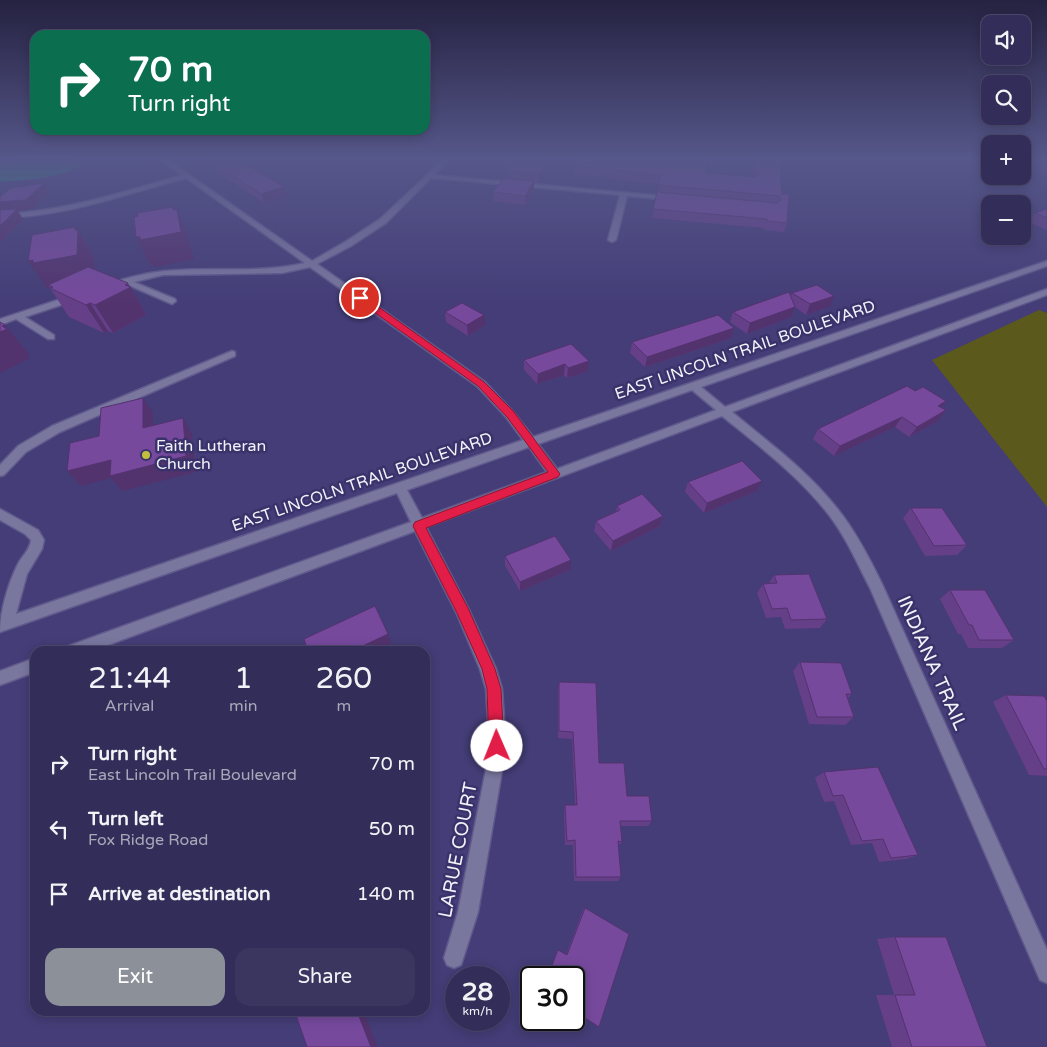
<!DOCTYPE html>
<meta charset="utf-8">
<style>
:root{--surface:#332e59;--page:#3b365f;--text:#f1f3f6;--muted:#a9a8ba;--line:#4e4a6f;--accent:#8c9099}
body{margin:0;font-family:"Varela Round",sans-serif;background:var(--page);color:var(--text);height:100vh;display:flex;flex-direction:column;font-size:19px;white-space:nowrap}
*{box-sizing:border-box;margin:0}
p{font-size:16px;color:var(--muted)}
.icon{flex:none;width:28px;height:28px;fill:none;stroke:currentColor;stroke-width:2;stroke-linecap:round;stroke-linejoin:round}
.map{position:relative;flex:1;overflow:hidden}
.sheet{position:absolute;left:30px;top:646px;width:400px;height:370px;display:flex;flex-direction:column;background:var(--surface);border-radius:15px;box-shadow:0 2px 12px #0003,0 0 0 1px var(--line)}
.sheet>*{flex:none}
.guide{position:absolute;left:30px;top:30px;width:400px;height:105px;border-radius:15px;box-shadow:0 2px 12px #0003,0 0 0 1px var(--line);background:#0b6e4f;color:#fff;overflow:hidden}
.buttons{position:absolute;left:981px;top:15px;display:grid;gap:10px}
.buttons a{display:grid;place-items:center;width:50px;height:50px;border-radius:10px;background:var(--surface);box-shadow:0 2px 12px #0003,0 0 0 1px var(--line);font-size:25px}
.speed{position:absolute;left:445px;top:966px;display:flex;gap:10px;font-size:25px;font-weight:700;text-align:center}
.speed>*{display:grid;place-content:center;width:65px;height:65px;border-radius:50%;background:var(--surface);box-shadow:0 2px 12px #0003,0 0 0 1px var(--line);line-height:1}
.speed small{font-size:12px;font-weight:400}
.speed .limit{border:2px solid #111;border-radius:8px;background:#fff;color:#111}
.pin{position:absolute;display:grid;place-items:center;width:42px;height:42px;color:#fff;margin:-21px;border:2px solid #fff;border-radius:50%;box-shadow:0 1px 5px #0007}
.me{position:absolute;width:55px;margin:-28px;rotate:359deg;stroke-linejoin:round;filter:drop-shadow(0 0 4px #0008)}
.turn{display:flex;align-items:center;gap:18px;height:105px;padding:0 15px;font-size:22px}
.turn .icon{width:65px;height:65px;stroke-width:2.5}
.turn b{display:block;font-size:35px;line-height:42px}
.eta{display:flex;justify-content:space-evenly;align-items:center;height:85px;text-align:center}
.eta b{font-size:30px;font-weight:600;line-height:35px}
.button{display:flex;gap:10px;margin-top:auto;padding:10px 15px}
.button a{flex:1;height:58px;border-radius:15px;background:var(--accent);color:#fff;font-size:20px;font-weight:600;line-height:58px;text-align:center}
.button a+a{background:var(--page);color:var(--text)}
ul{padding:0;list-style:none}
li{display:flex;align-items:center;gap:15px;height:65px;padding:0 15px}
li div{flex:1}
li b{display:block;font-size:19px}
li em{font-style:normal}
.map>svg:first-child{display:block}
</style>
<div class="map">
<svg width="1047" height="1047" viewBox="0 0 1047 1047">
<rect width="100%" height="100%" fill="#443d77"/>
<path fill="#5b591b" d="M1039 310 1047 313V507L932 360Z"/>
<path fill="#1d8a69" d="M36 157H69L81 161 80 167C55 179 27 180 0 182V161Z"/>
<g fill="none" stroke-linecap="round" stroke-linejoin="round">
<g stroke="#605a8c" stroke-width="3">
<path id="minor" d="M157 157H164L312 261 345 242 380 219 446 157H452L434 175 674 197 675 198 672 200 627 196 616 240 612 242 608 240 620 195 431 178 386 223 351 246 317 264 485 382 514 413 533 437 1047 261V266L701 387 725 407 1047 289V295L732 412C768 442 807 470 836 507 855 530 870 559 883 586L1047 950V983L1040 980 870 588C857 563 846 537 829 515 799 476 759 446 722 416L426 527 468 608 496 669 502 689 505 734 504 759 478 912 461 965 454 968 447 965 444 958 458 912 488 759 489 734 486 689 480 669 457 614 415 531 92 651H67L69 646 74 644 411 522 397 493 0 632C0 611 8 584 18 564 22 556 30 550 31 540L25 534 0 520V509L38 530 44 540 42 549 27 574 16 614 523 440 506 417 477 386 310 267 282 273 163 275 134 282 175 299 176 301 172 304 126 284 104 289V285C123 279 144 273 164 271 211 266 258 274 305 263L186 178C124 195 64 217 0 218V214C63 212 122 192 182 175ZM692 390 716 410 557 469 538 444ZM529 447 547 472 422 518 407 490Z
M76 294 80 297 79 299 25 317 54 335V339H48L16 319 0 325V319Z
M232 351 235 352V356L60 432 26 452 4 475 0 476V465L18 446 52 426Z
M35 658V672L0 685V671Z"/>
</g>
<use href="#minor" fill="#7a779f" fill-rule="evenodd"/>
</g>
<path fill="#653f87" d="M195 157H233L287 196 264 203Z
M481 157H555L539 183H534V190L525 205 493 201V192L509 178V171L482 163Z
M753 157H779L782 195 787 223 784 232 764 230V228L652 218 659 184 574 174V166L705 173 753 177Z
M1022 157H1047V173L1022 171Z
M1047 209V230L1028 222 1035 213Z
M78 230 94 257V269L131 287 146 315 113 333 108 331 104 333 69 317 50 288H47L32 235Z
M792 293 830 306 806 315 795 307 791 317 747 334 730 322 733 312 791 296Z
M445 312 485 325 468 336 446 322Z
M734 328 731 338 645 367 630 353 632 342Z
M571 344 588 371 567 378 564 375 537 384 524 370V360Z
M915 391 946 401 941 408 946 410 938 421 909 437 895 427 834 456 813 439 818 429Z
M688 482 757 491 704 513 685 492Z
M617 506 663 516 660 526 611 551 594 531 596 521 616 512Z
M911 508 967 545 957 555 925 556 903 518Z
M505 556 570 570 520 591 505 566Z
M774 575 827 619 820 628 785 629 781 617 766 618 757 593 763 584 769 583Z
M950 590 1014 640 1002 648H968L961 634H958L940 599Z
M800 662 852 694 848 698 854 717 845 725 809 724 793 671Z
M559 682 599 763 627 796 652 821 648 826H621L622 842 618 846 621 877 618 881H574L573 845H565L564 810 565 805H575L572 739 558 738V690Z
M1006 695 1047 701V776L1029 775 993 702Z
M824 772 918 855 906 859 879 862 872 843 851 845 834 801 824 802 815 778Z
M585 908 574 978H547L557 951 558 950 566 955 583 910Z
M895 937 987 1047H892L876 995H894L877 939Z"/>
<path fill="#53336e" d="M550 157H555L539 183V174Z
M534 181V190L525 205V196Z
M44 183 49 192 32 209 18 211 23 219 0 243V202Z
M284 187 287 196 264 203 261 194Z
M177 209 188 236 194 259 154 267 153 264H150L136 237 179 221Z
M75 227 78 232V230L94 257V282L53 287 48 285 52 291 50 288H47L28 261 75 230Z
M128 283 130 287H131L146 315 113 333 95 305Z
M834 296 830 306 806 315 810 304Z
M90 303 108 331 104 333 86 305Z
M795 307 791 317 747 334 750 323Z
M484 315 485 325 468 336 467 325Z
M5 325 28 353 27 354 30 358 0 373V332L2 326Z
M734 328 731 338 645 367 647 357Z
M589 361 588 371 567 378 568 368Z
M565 364 564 375 537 384 538 374Z
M143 398 153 413V443L143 428Z
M946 401 938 412V406Z
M946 410 938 421 909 437 917 427Z
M902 417 895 427 834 456 840 446Z
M183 418 192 434 196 472 122 491 111 478 81 486 67 471Z
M762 481 757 491 704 513 707 503Z
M663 516 660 526 611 551 613 541Z
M571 560 570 570 520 591V582Z
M388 634 391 643 374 651H352Z
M357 1011H363L378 1047H371Z"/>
<path fill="#76499d" stroke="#53336e" d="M205 157H233L284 187 261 194Z
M490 157H550L539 174 509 171 514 164Z
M578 157H709L705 173 756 177V157H779L782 195 789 193 787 223 767 221V219L653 209 657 192 777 203 782 199 779 196 658 185 661 175 574 166Z
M1022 157H1047V168L1022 166Z
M504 178 534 181 525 196 493 192Z
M44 183 26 200 0 202V197L10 188Z
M173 207V210L177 209 181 232 140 240V237H136L134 217 138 216 137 213Z
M17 209 0 226V210Z
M1047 209V218L1035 213Z
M75 227V230H78L77 255 33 263V260L28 261 32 235Z
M88 267 128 283 125 285 131 287 95 305 90 303 86 305 50 288 53 287 48 285Z
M817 285 834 296 810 304 792 293Z
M789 292 795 307 750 323 733 312Z
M462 303 484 315 467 325 445 312Z
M718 315 734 328 647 357 632 342Z
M0 322 5 325 2 326 7 329 0 332Z
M571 344 589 361 568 368 565 364 538 374 524 360Z
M907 386 915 391 923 387 946 401 938 406 946 410 917 427 902 417 840 446 818 429Z
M143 398V428L183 418 186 456 110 476 111 460 67 471 70 443 99 436 101 408Z
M742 461 762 481 707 503 688 482Z
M642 494 663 516 613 541 596 521 620 510 617 506Z
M911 508H942L967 545 934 546Z
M555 536 571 560 520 582 505 556Z
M809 574 827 619 791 620 787 608 772 609 763 584 777 583 774 575Z
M950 590H985L1014 640H979L972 625H969Z
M375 606 388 634 352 651H308L304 639Z
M800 662 841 663 852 694H846L854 717H817Z
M559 682 596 683 599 763H624L627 796H649L652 821H620L622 842 618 841 621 877H576L575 840 567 841 565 805H577L573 732 559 731Z
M1006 695 1044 696 1047 701V769H1044Z
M878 767 918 855 891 858 883 839 862 841 843 795 833 796 824 772Z
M585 908 629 934 599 1027 574 1011V978H547L558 950 567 955Z
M895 937H946L987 1047H912L895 995H915Z
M300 1011H357L371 1047H307L296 1015Z"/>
<linearGradient id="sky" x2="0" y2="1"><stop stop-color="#252241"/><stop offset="0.52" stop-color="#56578a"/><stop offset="1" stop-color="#56578a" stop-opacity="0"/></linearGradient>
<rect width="1047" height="304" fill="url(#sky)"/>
<path fill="#e11d48" stroke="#92132f" d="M357 296H363L484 382 514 412 560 474 558 477 426 528 468 608 495 669 501 689 504 746 502 752 497 754 491 752 489 746 487 689 482 669 457 613 413 526 415 522 548 472 507 417 478 386 357 300Z"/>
<circle fill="#c2bd3f" stroke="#3a326b" stroke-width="2" cx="146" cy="455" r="5"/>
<g text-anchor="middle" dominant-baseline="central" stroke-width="5" stroke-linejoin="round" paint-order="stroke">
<g font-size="16" fill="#f2f2f9" stroke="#3a326b">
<text transform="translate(745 350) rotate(-19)">EAST LINCOLN TRAIL BOULEVARD</text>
<text transform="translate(362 482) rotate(-19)">EAST LINCOLN TRAIL BOULEVARD</text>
</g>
<g font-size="16" fill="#f2f2f9" stroke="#3a326b" text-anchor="start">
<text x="156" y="446">Faith Lutheran<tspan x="156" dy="18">Church</tspan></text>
</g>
<g font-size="19" fill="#f2f2f9" stroke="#3a326b">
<text transform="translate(932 663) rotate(66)">INDIANA TRAIL</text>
<text transform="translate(458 850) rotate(-79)">LARUE COURT</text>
</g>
</g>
</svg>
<div class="buttons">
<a><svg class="icon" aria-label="sound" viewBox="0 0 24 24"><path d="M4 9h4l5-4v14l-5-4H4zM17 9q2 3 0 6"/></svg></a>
<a><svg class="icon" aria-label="search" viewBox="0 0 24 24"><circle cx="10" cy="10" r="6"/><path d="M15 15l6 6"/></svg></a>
<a>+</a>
<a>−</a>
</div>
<div class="speed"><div>28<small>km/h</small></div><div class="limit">30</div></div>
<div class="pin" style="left:360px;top:298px;background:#d93025"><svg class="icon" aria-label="arrive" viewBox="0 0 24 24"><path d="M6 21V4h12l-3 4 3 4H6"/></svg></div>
<svg class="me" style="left:497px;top:746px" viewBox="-20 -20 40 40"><circle r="19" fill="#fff"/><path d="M0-13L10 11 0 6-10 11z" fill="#e11d48"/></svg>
<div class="guide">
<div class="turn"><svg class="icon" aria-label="right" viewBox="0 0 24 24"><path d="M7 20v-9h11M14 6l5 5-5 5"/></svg><div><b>70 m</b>Turn right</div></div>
</div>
<section class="sheet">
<div class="eta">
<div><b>21:44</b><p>Arrival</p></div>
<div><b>1</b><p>min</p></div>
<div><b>260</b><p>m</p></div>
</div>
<ul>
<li><svg class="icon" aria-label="right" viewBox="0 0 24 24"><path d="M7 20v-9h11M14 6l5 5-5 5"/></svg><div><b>Turn right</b><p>East Lincoln Trail Boulevard</p></div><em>70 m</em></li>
<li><svg class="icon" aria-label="left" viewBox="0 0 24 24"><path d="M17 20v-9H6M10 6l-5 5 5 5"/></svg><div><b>Turn left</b><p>Fox Ridge Road</p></div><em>50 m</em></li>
<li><svg class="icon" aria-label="arrive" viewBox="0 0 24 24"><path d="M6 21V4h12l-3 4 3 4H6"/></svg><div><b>Arrive at destination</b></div><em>140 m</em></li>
</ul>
<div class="button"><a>Exit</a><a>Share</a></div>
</section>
</div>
